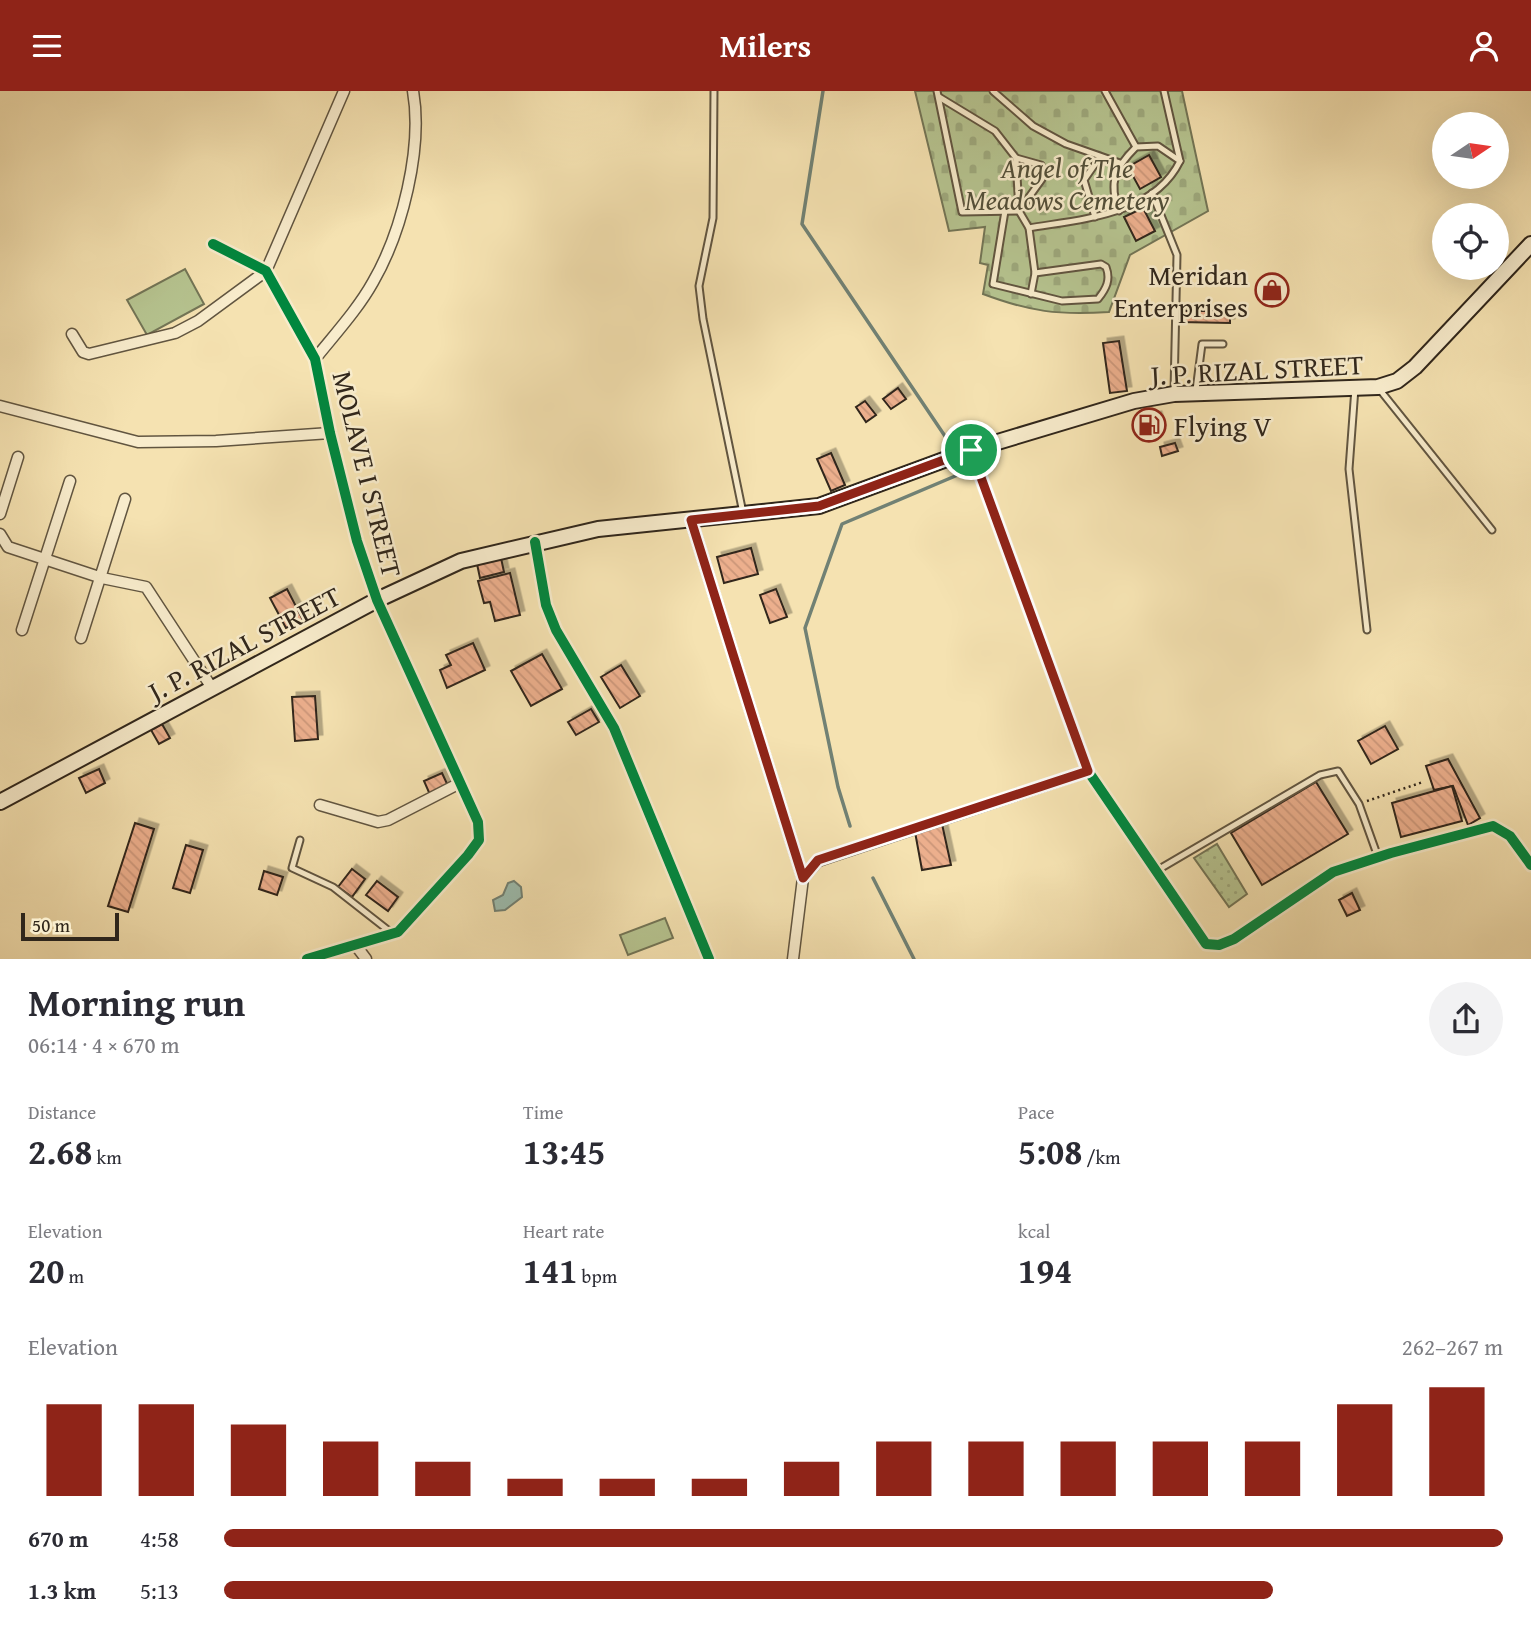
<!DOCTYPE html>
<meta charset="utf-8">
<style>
:root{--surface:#fff;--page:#f2f2f3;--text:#2b2b33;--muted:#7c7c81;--accent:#8f2418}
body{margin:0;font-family:"Gentium Book Plus",serif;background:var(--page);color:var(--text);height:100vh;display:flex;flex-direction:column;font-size:26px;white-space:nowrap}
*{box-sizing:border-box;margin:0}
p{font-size:23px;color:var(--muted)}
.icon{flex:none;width:38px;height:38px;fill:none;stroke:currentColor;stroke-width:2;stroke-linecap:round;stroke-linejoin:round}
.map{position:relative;height:868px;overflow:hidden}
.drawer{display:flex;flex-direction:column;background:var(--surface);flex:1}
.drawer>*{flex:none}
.needle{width:46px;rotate:77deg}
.tools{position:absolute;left:1432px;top:21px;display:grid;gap:14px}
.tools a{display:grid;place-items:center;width:77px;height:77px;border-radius:50%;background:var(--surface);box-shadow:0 7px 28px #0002;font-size:35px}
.scale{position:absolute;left:21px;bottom:18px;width:98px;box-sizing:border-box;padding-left:7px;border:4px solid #30261b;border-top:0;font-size:19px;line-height:24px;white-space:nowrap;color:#30261b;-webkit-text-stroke:5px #f8eccc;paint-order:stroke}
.pin{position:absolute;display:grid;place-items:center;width:60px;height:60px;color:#fff;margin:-30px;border:4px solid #fff;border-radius:50%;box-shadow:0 2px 7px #0007}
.round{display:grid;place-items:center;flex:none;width:74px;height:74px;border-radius:37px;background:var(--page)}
.headline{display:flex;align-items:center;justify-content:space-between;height:119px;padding:0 28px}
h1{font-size:38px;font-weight:800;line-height:52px}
.figures{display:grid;grid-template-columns:repeat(3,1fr);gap:10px;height:119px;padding:7px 28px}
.figures div{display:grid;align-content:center}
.figures b{font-size:35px;font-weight:800}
.figures small{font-size:19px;font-weight:400}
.figures p{font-size:19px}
.chart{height:196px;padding:14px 28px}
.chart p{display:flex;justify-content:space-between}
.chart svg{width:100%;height:126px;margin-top:7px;stroke:var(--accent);stroke-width:6}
ul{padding:0 28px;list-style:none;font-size:23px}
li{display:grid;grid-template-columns:112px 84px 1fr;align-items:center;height:52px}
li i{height:18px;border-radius:9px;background:var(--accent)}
header{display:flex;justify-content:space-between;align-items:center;height:91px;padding:0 28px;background:var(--accent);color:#fff;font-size:32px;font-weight:800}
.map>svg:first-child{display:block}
</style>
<header><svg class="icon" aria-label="menu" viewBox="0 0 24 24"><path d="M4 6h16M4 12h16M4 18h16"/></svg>Milers<svg class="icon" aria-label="person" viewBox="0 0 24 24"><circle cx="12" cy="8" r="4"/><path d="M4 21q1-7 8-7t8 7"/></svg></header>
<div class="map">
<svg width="1531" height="868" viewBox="0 0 1531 868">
<defs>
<pattern id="cemetery-stones" width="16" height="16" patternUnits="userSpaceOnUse" patternTransform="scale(1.75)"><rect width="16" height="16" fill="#b6c490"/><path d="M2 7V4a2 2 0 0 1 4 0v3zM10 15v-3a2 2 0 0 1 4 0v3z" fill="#9da87c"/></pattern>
<pattern id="garden-dots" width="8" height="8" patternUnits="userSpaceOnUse" patternTransform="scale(1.75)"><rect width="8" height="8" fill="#b6c490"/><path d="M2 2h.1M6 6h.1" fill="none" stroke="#9da87c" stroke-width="1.8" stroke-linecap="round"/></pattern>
<pattern id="building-back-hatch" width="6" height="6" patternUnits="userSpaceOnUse" patternTransform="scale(1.75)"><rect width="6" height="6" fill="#ecaf8d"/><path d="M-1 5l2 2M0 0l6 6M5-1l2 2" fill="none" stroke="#cb9679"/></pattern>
<filter id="shadow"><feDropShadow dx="4.5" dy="-4.5" stdDeviation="0" flood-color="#0004"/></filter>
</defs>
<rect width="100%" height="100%" fill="#f5e2b1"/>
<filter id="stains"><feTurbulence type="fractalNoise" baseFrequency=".00286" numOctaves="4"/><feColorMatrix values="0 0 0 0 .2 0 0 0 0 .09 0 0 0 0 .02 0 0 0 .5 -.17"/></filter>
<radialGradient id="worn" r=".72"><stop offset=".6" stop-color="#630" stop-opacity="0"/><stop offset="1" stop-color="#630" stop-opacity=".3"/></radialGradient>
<path fill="url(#cemetery-stones)" stroke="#737556" stroke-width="2" d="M915,0H1182L1208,120L1130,164L1109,221C1057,224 1031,221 983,203L988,174L980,172L985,136L949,140Z"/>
<polygon fill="url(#garden-dots)" stroke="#737556" stroke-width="2" points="1217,753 1247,803 1229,816 1194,767"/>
<g fill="#b6c490" stroke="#737556" stroke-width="2">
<polygon points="185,178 204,213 147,244 127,209"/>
<polygon points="665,827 673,847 628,864 620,844"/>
</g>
<polygon fill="#9cbdaf" stroke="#718174" stroke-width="2" points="514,790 521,796 522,806 505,819 495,820 493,809 503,804 508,792"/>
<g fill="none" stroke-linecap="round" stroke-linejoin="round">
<g stroke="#718174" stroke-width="3.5">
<polyline points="823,0 802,133 953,357"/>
<polyline points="850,735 838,696 805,537 842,433 960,383 957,375"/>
<polyline points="873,787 914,868"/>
</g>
</g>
<g fill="url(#building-back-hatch)" stroke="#30261b" stroke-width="2" filter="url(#shadow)">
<polygon points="1149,64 1161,86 1140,98 1128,76"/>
<polygon points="1143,117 1155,140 1136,150 1124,126"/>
<polygon points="1180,220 1230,220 1230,232 1180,231"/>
<polygon points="1119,250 1127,300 1110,302 1103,252"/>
<polygon points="898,297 906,308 891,318 883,308"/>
<polygon points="865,310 876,324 866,331 856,316"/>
<polygon points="1157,325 1161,339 1140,343 1137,330"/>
<polygon points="1175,352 1178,360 1162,365 1160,356"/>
<polygon points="831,362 845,394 831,400 817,368"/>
<polygon points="751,457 758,483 724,492 717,466"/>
<polygon points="501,467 504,481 480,487 477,473"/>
<polygon points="510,482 520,524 495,530 490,511 484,512 478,490"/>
<polygon points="287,498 303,529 286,537 270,507"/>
<polygon points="776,498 787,526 770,532 760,504"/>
<polygon points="473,552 485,579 447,597 440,579 451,574 446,564"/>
<polygon points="542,563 562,598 531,615 511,580"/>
<polygon points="621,574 640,605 620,617 601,586"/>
<polygon points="315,605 318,648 295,650 292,606"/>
<polygon points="591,618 599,631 576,644 568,631"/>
<polygon points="162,633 170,647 159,653 151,639"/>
<polygon points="1385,635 1398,658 1371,673 1358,650"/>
<polygon points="1448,668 1480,727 1468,734 1453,695 1434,699 1426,675"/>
<polygon points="99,678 105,692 86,702 79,687"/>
<polygon points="442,682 449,697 431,706 424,690"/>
<polygon points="1316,691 1348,743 1262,794 1231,742"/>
<polygon points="1452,695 1462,730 1401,746 1392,712"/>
<polygon points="135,732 154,738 128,821 108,815"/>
<polygon points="942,733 951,774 922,779 915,741"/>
<polygon points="186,754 203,759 190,802 173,797"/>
<polygon points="352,778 365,788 352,806 338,796"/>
<polygon points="264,780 283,786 277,804 259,798"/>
<polygon points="377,790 398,806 388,820 366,804"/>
<polygon points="1352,802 1360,819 1347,825 1339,809"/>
</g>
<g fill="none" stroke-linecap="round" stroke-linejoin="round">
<defs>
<g id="service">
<polyline points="714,0 713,127 699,195 703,228 743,422"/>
<polyline points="937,0 962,121 1019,120 1042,88 1041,74 1016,67"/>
<polyline points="993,0 1033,35 1066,53 1120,72"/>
<polyline points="1105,0 1136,56"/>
<polyline points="939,6 995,40 1016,67 1019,120 1029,137 1035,182 1031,203"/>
<polyline points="1152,102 1177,164 1174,300"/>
<path d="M1005,120L993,193L1062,210L1098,208C1106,198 1111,189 1106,176L1101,173L1035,182"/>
<path d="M1119,120C1108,91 1115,77 1136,56L1158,55L1180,70"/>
<polyline points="1095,126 1084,89 1100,66"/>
<path d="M1029,137C1082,128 1154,124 1180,70L1164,0"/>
<polyline points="1355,297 1349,378 1367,539"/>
<polyline points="1196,299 1202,253 1223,253"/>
<polyline points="1380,299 1492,439"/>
<polyline points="300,749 292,777 333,796 393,843"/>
<polyline points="1156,780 1320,684 1338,680 1359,713 1378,766"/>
</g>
<g id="minor">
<polyline points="213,153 266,180 315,268 330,342 357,450 377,509 478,731 479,749 468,764 398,841 307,868"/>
<polyline points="72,243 83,261 89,263 175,242 198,230 266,180 344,0"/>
<path d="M315,268C335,243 358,218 373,191C402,141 423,57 413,0"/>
<polyline points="0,315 138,351 216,350 330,342"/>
<polyline points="971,359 1088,680 1206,853 1219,854 1234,848 1333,781 1391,762 1493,735 1510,745 1531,774"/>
<polyline points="0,423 18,366"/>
<polyline points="691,429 803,787"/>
<polyline points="0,443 8,456 102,487 146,496 212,597"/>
<polyline points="535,451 546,514 556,539 614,637 709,868"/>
<polyline points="22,539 70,390"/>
<polyline points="81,547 125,408"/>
<polyline points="320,714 378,731 388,729 460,692"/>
<polyline points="357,856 366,868"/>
<polyline points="793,868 803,787 818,770 1088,680"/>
</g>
<polyline id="secondary" points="0,711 377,509 461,470 598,438 819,415 971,359 1134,310 1174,303 1378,296 1397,290 1415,276 1531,153"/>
</defs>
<use href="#service" stroke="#615540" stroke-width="9"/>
<use href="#minor" stroke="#615540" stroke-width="13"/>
<use href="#secondary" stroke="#30261b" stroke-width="18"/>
<polyline stroke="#30261b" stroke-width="2.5" stroke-dasharray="2 3.5" stroke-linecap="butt" points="1367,710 1423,691"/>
<use href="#service" stroke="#f8eccc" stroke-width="5"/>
<use href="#minor" stroke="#f8eccc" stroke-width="10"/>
<use href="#secondary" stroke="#f8eccc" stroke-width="14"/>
<defs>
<g id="cycleway">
<polyline points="213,153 266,180 315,268 330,342 357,450 377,509 478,731 479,749 468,764 398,841 307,868"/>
<polyline points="971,359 1088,680 1206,853 1219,854 1234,848 1333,781 1391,762 1493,735 1510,745 1531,774"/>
<polyline points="535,451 546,514 556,539 614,637 709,868"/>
</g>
</defs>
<use href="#cycleway" stroke="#f8eccc" stroke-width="15"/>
<use href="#cycleway" stroke="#00873e" stroke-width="10"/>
</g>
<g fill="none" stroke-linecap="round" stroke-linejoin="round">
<defs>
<polygon id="route" points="971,359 1088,680 818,769 803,787 691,429 819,415"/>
</defs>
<use href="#route" stroke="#fff" stroke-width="14"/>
<use href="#route" stroke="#8f2418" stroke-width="9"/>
</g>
<defs>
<symbol id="shop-ring" viewBox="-11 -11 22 22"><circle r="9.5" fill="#f8eccc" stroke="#8f2418" stroke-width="1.5"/><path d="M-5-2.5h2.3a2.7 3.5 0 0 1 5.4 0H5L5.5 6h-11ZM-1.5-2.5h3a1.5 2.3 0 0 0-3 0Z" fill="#8f2418"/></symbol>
<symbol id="fuel-ring" viewBox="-11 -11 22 22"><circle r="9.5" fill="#f8eccc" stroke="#8f2418" stroke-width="1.5"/><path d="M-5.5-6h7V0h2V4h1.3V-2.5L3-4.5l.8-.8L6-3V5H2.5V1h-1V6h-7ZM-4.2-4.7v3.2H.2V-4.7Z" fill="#8f2418"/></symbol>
</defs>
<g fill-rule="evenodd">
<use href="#shop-ring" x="1253" y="180" width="38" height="38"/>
<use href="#fuel-ring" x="1130" y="315" width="38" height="38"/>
</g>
<g text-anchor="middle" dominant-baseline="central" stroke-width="5" stroke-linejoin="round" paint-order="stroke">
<g font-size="28" font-style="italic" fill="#524e38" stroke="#f8eccc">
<text x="1067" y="76">Angel of The<tspan x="1067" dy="32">Meadows Cemetery</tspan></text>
</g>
<g font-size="28" fill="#30261b" stroke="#f8eccc" text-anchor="end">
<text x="1248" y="183">Meridan<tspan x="1248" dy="32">Enterprises</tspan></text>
<text x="1174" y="334" text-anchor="start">Flying V</text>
</g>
<g font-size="28" fill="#30261b" stroke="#f8eccc">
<text transform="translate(1257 278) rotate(-3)">J. P. RIZAL STREET</text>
<text transform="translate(368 383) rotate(76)">MOLAVE I STREET</text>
<text transform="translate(244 552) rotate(-28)">J. P. RIZAL STREET</text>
</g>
</g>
<rect width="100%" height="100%" filter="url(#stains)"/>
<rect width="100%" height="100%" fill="url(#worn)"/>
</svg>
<div class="tools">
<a><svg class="needle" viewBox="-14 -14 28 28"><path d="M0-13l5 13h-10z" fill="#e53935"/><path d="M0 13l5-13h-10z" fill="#7c7c81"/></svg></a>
<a><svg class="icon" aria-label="locate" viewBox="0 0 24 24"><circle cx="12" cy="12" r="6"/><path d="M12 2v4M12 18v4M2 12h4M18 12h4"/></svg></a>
</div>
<div class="scale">50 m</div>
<div class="pin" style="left:971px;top:359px;background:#1e9e55"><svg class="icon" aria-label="arrive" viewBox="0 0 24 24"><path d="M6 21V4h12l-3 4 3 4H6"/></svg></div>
</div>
<section class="drawer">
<div class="headline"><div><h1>Morning run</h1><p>06:14 · 4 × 670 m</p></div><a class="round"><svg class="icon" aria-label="share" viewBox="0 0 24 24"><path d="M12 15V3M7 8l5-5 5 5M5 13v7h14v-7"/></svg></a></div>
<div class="figures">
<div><p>Distance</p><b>2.68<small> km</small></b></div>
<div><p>Time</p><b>13:45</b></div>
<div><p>Pace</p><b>5:08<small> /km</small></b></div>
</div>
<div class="figures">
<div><p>Elevation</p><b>20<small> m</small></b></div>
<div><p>Heart rate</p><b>141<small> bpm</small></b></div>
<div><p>kcal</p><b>194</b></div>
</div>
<div class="chart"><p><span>Elevation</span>262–267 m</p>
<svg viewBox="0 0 160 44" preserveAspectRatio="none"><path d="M5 44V12M15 44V12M25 44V19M35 44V25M45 44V32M55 44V38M65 44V38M75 44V38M85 44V32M95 44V25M105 44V25M115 44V25M125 44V25M135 44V25M145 44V12M155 44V6"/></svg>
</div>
<ul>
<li><b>670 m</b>4:58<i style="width:100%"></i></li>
<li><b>1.3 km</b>5:13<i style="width:82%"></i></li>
</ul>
</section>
